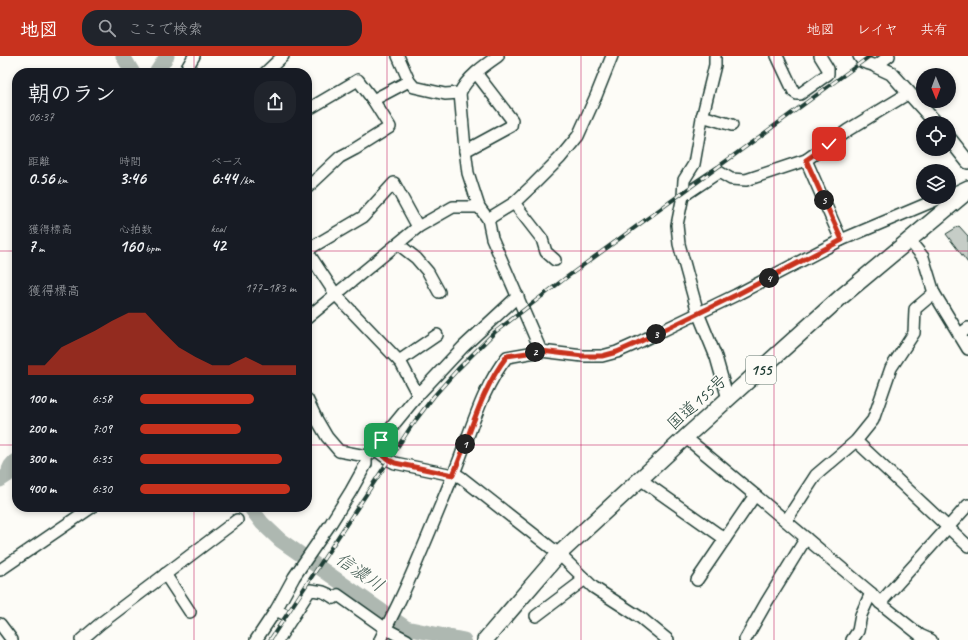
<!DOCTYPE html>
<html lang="ja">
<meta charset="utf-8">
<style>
:root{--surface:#171b24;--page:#20242c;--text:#f1f3f6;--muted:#9ea1a6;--accent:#c8321e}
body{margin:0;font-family:Caveat,"Klee One",sans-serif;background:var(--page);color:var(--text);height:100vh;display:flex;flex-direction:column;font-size:15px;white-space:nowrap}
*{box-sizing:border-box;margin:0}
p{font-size:13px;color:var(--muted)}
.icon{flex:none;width:22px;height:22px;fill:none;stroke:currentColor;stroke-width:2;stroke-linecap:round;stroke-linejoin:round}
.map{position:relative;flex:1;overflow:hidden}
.side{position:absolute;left:12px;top:12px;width:300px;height:444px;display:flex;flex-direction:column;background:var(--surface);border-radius:16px;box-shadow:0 2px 6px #0003}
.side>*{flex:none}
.needle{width:26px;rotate:179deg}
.tools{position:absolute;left:916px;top:12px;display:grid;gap:8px}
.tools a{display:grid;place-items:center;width:40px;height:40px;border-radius:50%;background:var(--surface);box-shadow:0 2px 6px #0003;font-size:20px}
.pin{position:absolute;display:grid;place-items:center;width:34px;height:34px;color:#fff;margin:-17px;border-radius:8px;box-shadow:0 2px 6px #0006}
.km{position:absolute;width:20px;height:20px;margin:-10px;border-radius:50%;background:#222;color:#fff;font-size:11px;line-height:20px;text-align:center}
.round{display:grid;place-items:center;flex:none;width:42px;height:42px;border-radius:16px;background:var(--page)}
.headline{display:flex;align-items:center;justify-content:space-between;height:68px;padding:0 16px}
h1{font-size:22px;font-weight:700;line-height:30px}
.stats{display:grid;grid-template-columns:repeat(3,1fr);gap:6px;height:68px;padding:4px 16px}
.stats div{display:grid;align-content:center}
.stats b{font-size:17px;font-weight:700}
.stats small{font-size:11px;font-weight:400}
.stats p{font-size:11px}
.chart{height:112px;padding:8px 16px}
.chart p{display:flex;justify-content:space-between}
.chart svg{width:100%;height:72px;margin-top:4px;fill:var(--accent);opacity:.7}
ul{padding:0 16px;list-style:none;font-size:13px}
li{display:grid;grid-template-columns:64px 48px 1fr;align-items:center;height:30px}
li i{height:10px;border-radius:5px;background:var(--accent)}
header{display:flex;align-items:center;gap:24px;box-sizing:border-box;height:56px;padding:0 20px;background:var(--accent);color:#fff}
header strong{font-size:19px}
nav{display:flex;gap:22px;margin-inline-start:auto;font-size:14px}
.search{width:280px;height:36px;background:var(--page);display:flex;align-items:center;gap:10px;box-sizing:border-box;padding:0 14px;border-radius:16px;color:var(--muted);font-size:15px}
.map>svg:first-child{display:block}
</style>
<header>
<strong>地図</strong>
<div class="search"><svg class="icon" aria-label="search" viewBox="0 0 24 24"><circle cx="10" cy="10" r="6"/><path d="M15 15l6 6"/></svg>ここで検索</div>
<nav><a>地図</a><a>レイヤ</a><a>共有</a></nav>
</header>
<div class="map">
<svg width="968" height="584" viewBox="0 0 968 584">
<rect width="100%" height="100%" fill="#fdfcf7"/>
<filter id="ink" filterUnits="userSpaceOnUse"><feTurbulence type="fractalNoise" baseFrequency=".025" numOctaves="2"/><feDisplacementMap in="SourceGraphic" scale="8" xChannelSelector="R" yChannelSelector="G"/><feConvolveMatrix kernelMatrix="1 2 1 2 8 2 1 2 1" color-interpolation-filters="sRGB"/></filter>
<g filter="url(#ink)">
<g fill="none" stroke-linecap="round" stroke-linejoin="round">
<g stroke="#aeb8b1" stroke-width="15">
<polyline points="123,0 133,17"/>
<polyline points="156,17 167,0"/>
<path d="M0,424L9,418C8,412 12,407 17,404"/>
<polyline points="250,451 262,467 280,484 406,572 464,584"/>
</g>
</g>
<polygon fill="#c6cdc7" stroke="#1f3d34" points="959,170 968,180 968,207 946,178"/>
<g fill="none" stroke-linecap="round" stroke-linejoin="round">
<defs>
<g id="minor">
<polyline points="398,0 409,25"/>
<path d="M498,0C485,9 466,22 460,37L465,93L468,117L479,151L488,163L492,182L541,295"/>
<polyline points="715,0 715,9 702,62 694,108 684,124 683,140 677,169 679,188 698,257 716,301 728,343"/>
<polyline points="777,0 794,36 797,38 800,38 828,18 828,13 820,0"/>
<polyline points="859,0 863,6 876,10 889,0"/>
<polyline points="184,17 194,0"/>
<polyline points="265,17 283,0"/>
<polyline points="373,44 409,25 414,31 445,38 460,37"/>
<polyline points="307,54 358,24 373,44 390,71 355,93 340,101 307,132"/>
<polyline points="702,60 732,69"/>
<polyline points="465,95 511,70 512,64 476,17"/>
<polyline points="806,104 841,184"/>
<polyline points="949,139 968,130"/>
<polyline points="683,140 719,116 731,123 746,124 806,104 848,74 909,37"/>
<polyline points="514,147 542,183 546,196 555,204"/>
<polyline points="488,163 514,147 534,128 560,102 578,80 596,40 612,0"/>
<polyline points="909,184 923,201 934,237 968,293"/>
<polyline points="398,188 416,202 428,216 439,236"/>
<polyline points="307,194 363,161 394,127 418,171"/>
<polyline points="307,195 336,239 401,307 418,339"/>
<polyline points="307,262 418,171 453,151 479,151"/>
<polyline points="959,279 968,272"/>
<polyline points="399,305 437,279"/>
<polyline points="307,343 317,364 327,381 339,395 366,400 376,394 381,384 418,339 463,291 518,240"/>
<polyline points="685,381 755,439"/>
<polyline points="856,385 968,490"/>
<polyline points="376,394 389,404 395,407 453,419"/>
<polyline points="454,417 462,422 559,498 593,531 641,562 668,584"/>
<polyline points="640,423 725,483"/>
<polyline points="786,465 816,419 856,385 873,364 891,312 914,277 915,253 934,237"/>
<polyline points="0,514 92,451"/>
<polyline points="165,518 190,556"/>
<polyline points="697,524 755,439 871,537 880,547 920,579 931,584"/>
<polyline points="880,547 968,449"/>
<path d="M276,554L292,562L310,534C320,535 325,535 334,542L338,539L386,573L407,584"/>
<polyline points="536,560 585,523"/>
<polyline points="0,568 12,584"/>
<polyline points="81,584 101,567 237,464"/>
<polyline points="256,584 276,554 294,521 331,467 351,435 366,408 366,400"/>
<polyline points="278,584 292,562"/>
<path d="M380,584C386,571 393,559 399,546C419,504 436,460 454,417C470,379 481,333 507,301L541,295L583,300H602L617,296L635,288L736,239L841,184L943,141"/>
<polyline points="745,584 766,547 806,482"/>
<polyline points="852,584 858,575 861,559 871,537"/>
</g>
<g id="major">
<polyline points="876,10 891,17 936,67"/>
<polyline points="949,82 968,106"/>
</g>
<polyline id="highway" points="485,584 559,498 689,378 841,241 968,135"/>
</defs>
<use href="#minor" stroke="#1f3d34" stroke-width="14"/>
<use href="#major" stroke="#1f3d34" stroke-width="16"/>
<use href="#highway" stroke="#1f3d34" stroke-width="18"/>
<use href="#minor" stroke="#fdfcf7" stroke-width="11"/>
<use href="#major" stroke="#fdfcf7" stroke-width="13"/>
<use href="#highway" stroke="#fdfcf7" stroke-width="15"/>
<defs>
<polyline id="rail" points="270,584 412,369 434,340 458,313 495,276 567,221 870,0"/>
</defs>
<use href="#rail" stroke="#1f3d34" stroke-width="4"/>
<use href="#rail" stroke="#fdfcf7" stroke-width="2.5" stroke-dasharray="8" stroke-linecap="butt"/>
</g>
</g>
<g fill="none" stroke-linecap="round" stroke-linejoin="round" filter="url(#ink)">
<defs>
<path id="route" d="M381,384L376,394L389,404L395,407L453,419C470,380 480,335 507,300L541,295L583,300H602L617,296L635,288L736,239L842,184L806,104L829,88"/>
</defs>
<use href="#route" stroke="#fff" stroke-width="8"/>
<use href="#route" stroke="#c8321e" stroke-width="5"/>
</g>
<path fill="none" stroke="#c2185b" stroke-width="1" stroke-opacity="0.55" d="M194,0V17M387,0V584M581,0V584M774,0V584M0,195H17M307,195H968M0,389H17M307,389H968M194,451V584"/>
<g text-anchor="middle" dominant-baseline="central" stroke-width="3" stroke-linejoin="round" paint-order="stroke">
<rect fill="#fdfcf7" stroke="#62766e" stroke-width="1" x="746" y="300" width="30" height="28" rx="3"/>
<g font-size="16" font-weight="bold" fill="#1f3d34">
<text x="761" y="314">155</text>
</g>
<g font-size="17" fill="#1f3d34" stroke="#fdfcf7">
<text transform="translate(697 346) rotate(-42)">国道155号</text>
</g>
<g font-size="18" font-style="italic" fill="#435c53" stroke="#fdfcf7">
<text transform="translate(360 516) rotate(35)">信濃川</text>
</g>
</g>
</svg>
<div class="tools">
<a><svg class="needle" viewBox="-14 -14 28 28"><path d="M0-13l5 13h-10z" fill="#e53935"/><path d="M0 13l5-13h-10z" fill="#9ea1a6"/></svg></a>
<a><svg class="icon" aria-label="locate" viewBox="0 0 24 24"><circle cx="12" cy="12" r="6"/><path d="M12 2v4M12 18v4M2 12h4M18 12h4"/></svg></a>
<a><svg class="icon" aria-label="layers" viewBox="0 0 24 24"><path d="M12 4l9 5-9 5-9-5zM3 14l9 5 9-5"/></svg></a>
</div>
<div class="pin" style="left:381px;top:384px;background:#1e9e55"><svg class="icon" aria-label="arrive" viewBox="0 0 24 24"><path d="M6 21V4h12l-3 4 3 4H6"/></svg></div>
<div class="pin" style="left:829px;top:88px;background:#d93025"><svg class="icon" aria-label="check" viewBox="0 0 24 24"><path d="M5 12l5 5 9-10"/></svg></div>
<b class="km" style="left:465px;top:388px">1</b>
<b class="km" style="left:535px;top:296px">2</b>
<b class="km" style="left:656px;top:278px">3</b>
<b class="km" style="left:769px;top:222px">4</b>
<b class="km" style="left:824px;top:144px">5</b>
<section class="side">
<div class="headline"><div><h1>朝のラン</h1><p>06:37</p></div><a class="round"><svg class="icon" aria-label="share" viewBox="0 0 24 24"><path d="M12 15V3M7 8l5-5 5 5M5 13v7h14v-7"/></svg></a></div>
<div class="stats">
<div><p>距離</p><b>0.56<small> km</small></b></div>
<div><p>時間</p><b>3:46</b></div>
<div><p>ペース</p><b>6:44<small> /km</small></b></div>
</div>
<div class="stats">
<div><p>獲得標高</p><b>7<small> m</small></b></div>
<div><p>心拍数</p><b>160<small> bpm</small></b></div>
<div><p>kcal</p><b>42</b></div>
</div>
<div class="chart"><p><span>獲得標高</span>177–183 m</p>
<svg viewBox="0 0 160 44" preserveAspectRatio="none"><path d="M0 44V38L10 38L20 27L30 22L40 17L50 11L60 6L70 6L80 17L90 27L100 33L110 38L120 38L130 33L140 38L150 38L160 38V44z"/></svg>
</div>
<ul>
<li><b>100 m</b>6:58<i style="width:73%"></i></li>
<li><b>200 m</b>7:09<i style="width:65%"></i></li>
<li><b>300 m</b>6:35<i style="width:91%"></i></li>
<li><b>400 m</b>6:30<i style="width:96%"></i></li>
</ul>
</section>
</div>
